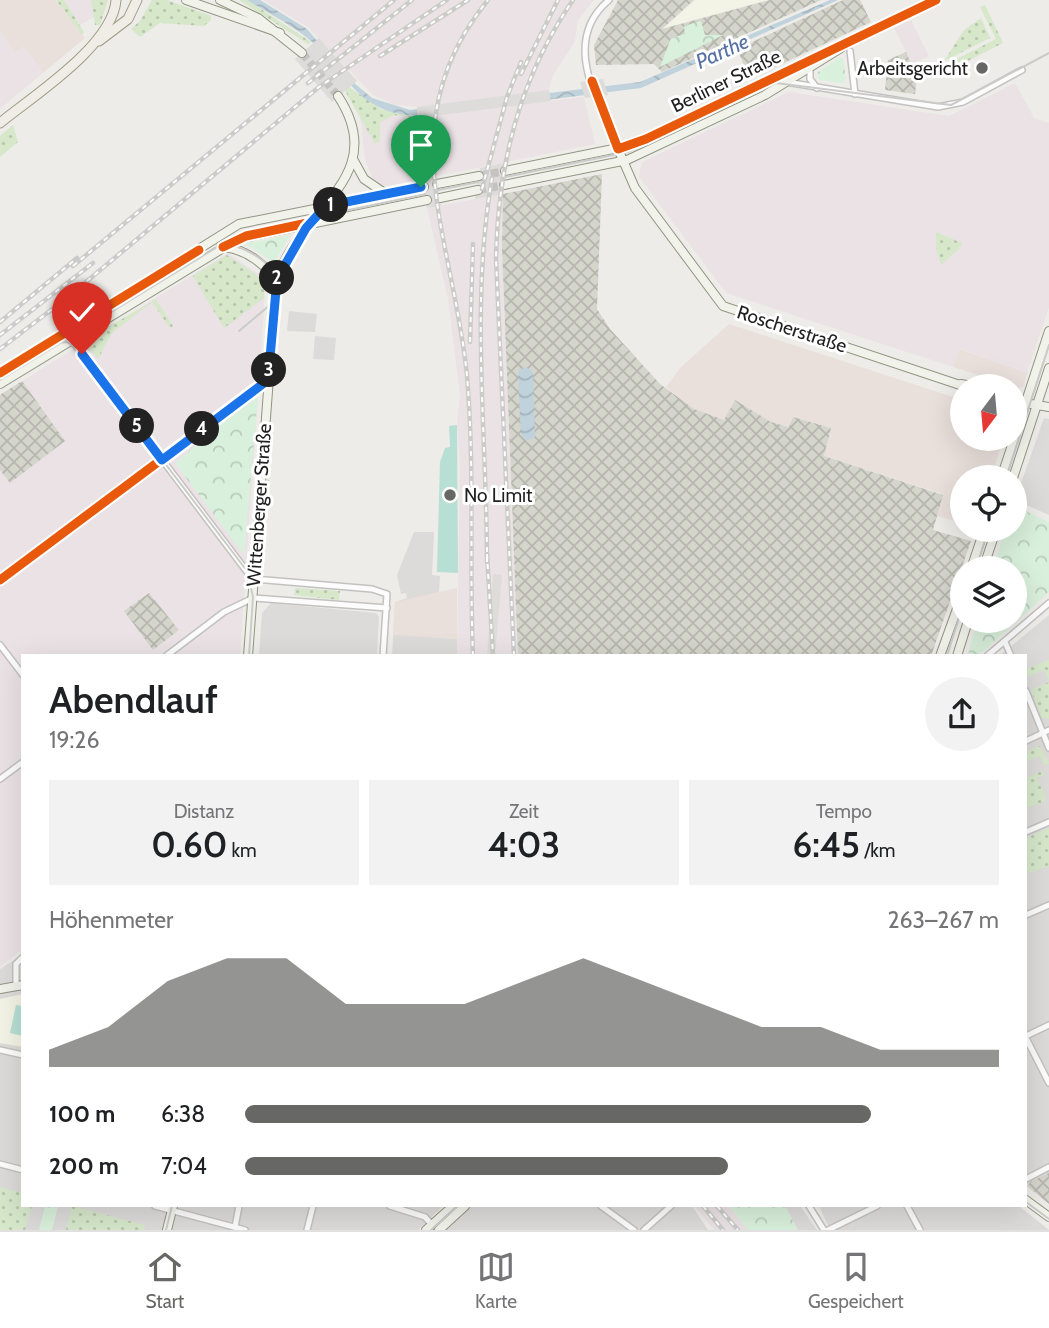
<!DOCTYPE html>
<html lang="de">
<meta charset="utf-8">
<style>
:root{--surface:#fff;--page:#f2f2f2;--text:#202124;--muted:#757577;--line:#e0e0e0;--accent:#676765}
body{margin:0;font-family:Cabin,sans-serif;background:var(--page);color:var(--text);height:100vh;display:flex;flex-direction:column;font-size:26px;white-space:nowrap}
*{box-sizing:border-box;margin:0}
p{font-size:23px;color:var(--muted)}
.icon{flex:none;width:38px;height:38px;fill:none;stroke:currentColor;stroke-width:2;stroke-linecap:round;stroke-linejoin:round}
.map{position:relative;flex:1;overflow:hidden}
.details{position:absolute;left:21px;top:654px;width:1006px;height:553px;display:flex;flex-direction:column;background:var(--surface);border-radius:0px;box-shadow:0 7px 28px #0002}
.details>*{flex:none}
.needle{width:46px;rotate:196deg}
.fabs{position:absolute;left:950px;top:374px;display:grid;gap:14px}
.fabs a{display:grid;place-items:center;width:77px;height:77px;border-radius:50%;background:var(--surface);box-shadow:0 7px 28px #0002;font-size:35px}
.pin{position:absolute;display:grid;place-items:center;width:60px;height:60px;color:#fff;margin:-72px -30px;border-radius:50% 50% 50% 0;rotate:-45deg;box-shadow:0 0 7px #0007}
.pin .icon{rotate:45deg}
.km{position:absolute;width:35px;height:35px;margin:-18px;border-radius:50%;background:#222;color:#fff;font-size:19px;line-height:35px;text-align:center}
.round{display:grid;place-items:center;flex:none;width:74px;height:74px;border-radius:37px;background:var(--page)}
.summary{display:flex;align-items:center;justify-content:space-between;height:119px;padding:0 28px}
h1{font-size:38px;font-weight:600;line-height:52px}
.stats{display:grid;grid-template-columns:repeat(3,1fr);gap:10px;height:119px;padding:7px 28px}
.stats div{display:grid;align-content:center;border-radius:0px;background:var(--page);text-align:center}
.stats b{font-size:35px;font-weight:600}
.stats small{font-size:19px;font-weight:400}
.stats p{font-size:19px}
.chart{height:196px;padding:14px 28px}
.chart p{display:flex;justify-content:space-between}
.chart svg{width:100%;height:126px;margin-top:7px;fill:var(--accent);opacity:.7}
ul{padding:0 28px;list-style:none;font-size:23px}
li{display:grid;grid-template-columns:112px 84px 1fr;align-items:center;height:52px}
li i{height:18px;border-radius:9px;background:var(--accent)}
.menu{display:flex;justify-content:space-around;align-items:center;height:98px;border-top:2px solid var(--line);background:var(--surface);font-size:19px;color:var(--muted)}
.menu a{display:grid;justify-items:center;gap:4px}
.menu .active{color:var(--accent)}
.map>svg:first-child{display:block}
</style>
<div class="map">
<svg width="1049" height="1230" viewBox="0 0 1049 1230">
<defs>
<pattern id="construction-cross-hatch" width="8" height="8" patternUnits="userSpaceOnUse" patternTransform="scale(1.75)"><rect width="8" height="8" fill="#d4d5cb"/><path d="M0 0l8 8M0 8l8-8" fill="none" stroke="#b6b6ae"/></pattern>
<pattern id="grass-dots" width="8" height="8" patternUnits="userSpaceOnUse" patternTransform="scale(1.75)"><rect width="8" height="8" fill="#d6e7ca"/><path d="M2 2h.1M6 6h.1" fill="none" stroke="#b7c6ad" stroke-width="1.8" stroke-linecap="round"/></pattern>
<pattern id="park-crowns" width="20" height="18" patternUnits="userSpaceOnUse" patternTransform="scale(1.75)"><rect width="20" height="18" fill="#d9f0dc"/><path d="M2 6a3 3 0 1 1 6 0M12 15a3 3 0 1 1 6 0" fill="none" stroke="#bacdbc"/></pattern>
<pattern id="water-waves" width="16" height="10" patternUnits="userSpaceOnUse" patternTransform="scale(1.75)"><rect width="16" height="10" fill="#c0d2dc"/><path d="M0 5q4-4 8 0t8 0" fill="none" stroke="#a5b4bc"/></pattern>
</defs>
<rect width="100%" height="100%" fill="#edece8"/>
<g fill="#dcdbd9">
<polygon points="289,311 317,314 315,332 287,331"/>
<polygon points="315,336 336,338 334,360 313,359"/>
<polygon points="1044,418 1049,419 1049,515 1015,500"/>
<polygon points="414,532 434,532 432,575 440,576 439,592 427,595 431,637 457,639 457,656 392,656 395,602 407,598 406,593 401,594 397,575"/>
<polygon points="271,603 376,613 379,617 377,656 259,656 262,613"/>
<polygon points="1049,615 1049,1204 1026,1186 1026,656 999,656"/>
<polygon points="23,954 23,1206 443,1206 418,1230 0,1230 0,969"/>
<polygon points="470,1206 692,1206 708,1230 444,1230"/>
<polygon points="785,1206 800,1206 817,1230 798,1230"/>
<polygon points="819,1206 1019,1206 1049,1230 830,1230"/>
</g>
<g fill="#e9dfdb">
<polygon points="0,0 55,0 85,38 44,72 23,47 15,52 0,32"/>
<polygon points="729,324 962,400 962,439 1003,439 991,478 962,478 962,523 937,516 943,494 824,456 831,428 793,417 790,427 771,422 735,401 724,420 694,410 666,387 681,367"/>
<polygon points="959,349 1027,373 1024,386 1019,388 953,367"/>
<polygon points="457,588 457,639 393,635 395,602"/>
</g>
<g fill="#eae2e5">
<polygon points="64,0 91,0 94,17 80,25"/>
<polygon points="263,0 594,0 578,20 575,41 552,77 549,90 551,101 584,97 595,144 382,187 372,177 365,160 360,115 345,91 379,111 417,118 417,107 396,105 373,95 308,27"/>
<polygon points="911,20 929,56 912,64 894,28"/>
<polygon points="0,32 15,52 23,46 44,72 0,109"/>
<polygon points="1015,83 1034,118 1049,123 1049,307 1027,373 960,349 953,367 726,293 639,177 642,162 789,92 949,116"/>
<polygon points="503,194 502,248 518,656 457,656 460,463 457,425 460,395 448,299 427,208"/>
<polygon points="228,253 266,279 240,656 23,656 23,949 0,967 0,395"/>
<polygon points="694,1206 729,1206 748,1230 715,1230"/>
</g>
<g fill="#f3f4e5">
<polygon points="696,0 766,0 664,28"/>
<polygon points="23,994 23,1047 0,1043 0,999"/>
</g>
<g fill="url(#construction-cross-hatch)">
<polygon points="618,0 694,0 662,29 770,0 821,0 662,72 654,64 596,65 594,45"/>
<polygon points="843,0 860,0 871,22 750,79 737,49"/>
<polygon points="906,52 917,77 915,94 885,90 888,60"/>
<polygon points="602,174 597,309 610,329 660,384 694,409 724,420 735,400 771,422 789,427 793,417 831,428 824,456 943,495 933,530 971,541 931,656 518,656 502,248 503,194"/>
<polygon points="22,381 65,441 10,483 0,470 0,395"/>
<polygon points="149,593 179,630 153,650 124,611"/>
<polygon points="1049,1173 1049,1204 1028,1186 1030,1182"/>
</g>
<g fill="url(#grass-dots)">
<polygon points="56,0 64,0 84,32 82,35"/>
<polygon points="91,0 108,0 100,25 95,25"/>
<polygon points="152,0 167,0 211,16 211,20 204,26 160,23 140,37 131,29 140,21"/>
<polygon points="239,0 247,0 311,42 308,44"/>
<polygon points="985,5 1003,43 950,70 947,64 996,39 980,7"/>
<polygon points="981,18 990,38 944,61 964,30"/>
<polygon points="349,87 381,109 417,118 394,115 380,122 380,141 375,144 345,91"/>
<polygon points="13,125 18,142 0,157 0,136"/>
<polygon points="936,232 962,243 960,248 941,265 936,249"/>
<polygon points="227,255 264,280 264,298 224,328 193,276"/>
<polygon points="156,299 173,326 170,328 152,302 112,333 98,359 85,343 86,340"/>
<polygon points="267,479 269,480 264,555 261,555"/>
<polygon points="295,588 340,591 339,600 294,595"/>
<polygon points="1049,660 1049,681 1044,670 1026,677 1026,669"/>
<polygon points="1049,682 1049,719 1042,718 1031,690"/>
<polygon points="1040,746 1049,763 1044,765 1040,756 1026,762 1026,752"/>
<polygon points="1042,771 1044,775 1037,778 1046,798 1044,802 1026,808 1026,778"/>
<polygon points="1049,828 1049,866 1026,874 1026,838"/>
<polygon points="0,1187 23,1193 23,1206 32,1206 25,1230 0,1230"/>
<polygon points="72,1206 145,1225 144,1230 66,1230"/>
</g>
<g fill="url(#park-crowns)">
<polygon points="701,21 705,35 723,35 660,67 671,38 685,34 684,26"/>
<polygon points="840,57 843,59 846,80 842,83 819,80 817,73"/>
<polygon points="290,235 274,262 245,244"/>
<polygon points="255,396 258,396 244,555 175,463"/>
<polygon points="1015,506 1049,522 1049,592 984,651 975,656 968,655 977,621 1015,621 1015,569 993,569 1005,530 1015,530"/>
<polygon points="45,1206 58,1206 52,1230 39,1230"/>
<polygon points="729,1206 785,1206 798,1230 748,1230"/>
</g>
<g fill="#b8dfd4">
<polygon points="457,425 458,573 437,572 440,462 445,448 450,447 449,426"/>
<polygon points="16,1005 23,1006 23,1036 10,1033"/>
</g>
<g fill="url(#water-waves)">
<path d="M247,0H260L307,29L354,83L372,98L410,110L640,82L830,0H838L641,88L417,116C357,113 349,75 311,41C292,25 268,13 247,0Z"/>
<polygon points="526,367 533,372 535,437 526,441 521,435 518,376 519,370"/>
</g>
<g fill="#dddcdb">
<polygon points="319,38 357,81 332,102 295,59"/>
<polygon points="603,79 608,95 585,98 580,82"/>
<polygon points="549,90 551,101 417,118 417,107"/>
<polygon points="508,162 503,194 475,199 480,168"/>
<polygon points="436,176 441,206 427,208 422,179"/>
<polygon points="493,574 502,575 495,656 487,656"/>
</g>
<g fill="none" stroke-linecap="round" stroke-linejoin="round">
<g stroke="#c4c3c0" stroke-width="8" stroke-dasharray="8 4" stroke-linecap="butt">
<polyline points="302,53 338,96"/>
<polyline points="479,176 505,171"/>
<polyline points="478,190 504,185"/>
</g>
<defs>
<g id="street">
<path d="M609,0C560,41 598,101 618,149"/>
<polyline points="850,51 855,94"/>
<polyline points="810,68 810,79 817,88"/>
<polyline points="774,80 938,107 963,102 1022,70"/>
<polyline points="70,338 254,581"/>
<polyline points="254,579 372,589 387,594 383,656"/>
<polyline points="0,580 268,380"/>
<polyline points="1005,642 1011,656"/>
<polyline points="0,645 23,675"/>
<polyline points="166,656 224,612 253,598 387,608"/>
<polyline points="987,656 1049,603"/>
<polyline points="1026,691 1049,748"/>
<polyline points="1026,741 1049,730"/>
<polyline points="0,779 23,762"/>
<polyline points="1026,832 1049,822"/>
<polyline points="1026,915 1049,905"/>
<polyline points="16,986 16,964 23,957"/>
<polyline points="1026,1036 1049,1025"/>
<polyline points="1026,1038 1049,1083"/>
<polyline points="0,1050 23,1055"/>
<polyline points="0,1164 23,1170"/>
<polyline points="1026,1179 1049,1167"/>
<polyline points="155,1206 245,1230"/>
<polyline points="390,1206 425,1217 432,1225"/>
<polyline points="601,1206 634,1230"/>
<polyline points="809,1206 824,1230"/>
<polyline points="907,1206 920,1230"/>
<polyline points="235,1227 239,1206"/>
<polyline points="307,1230 313,1206"/>
<polyline points="644,1230 671,1206"/>
<polyline points="828,1230 877,1206"/>
</g>
<g id="secondary">
<polyline points="186,0 280,33"/>
<polyline points="220,0 258,18 302,53"/>
<polyline points="618,149 635,188 723,306 966,387"/>
<polyline points="353,159 364,179 386,194"/>
<polyline points="505,171 633,145 936,0"/>
<polyline points="437,184 479,176"/>
<polyline points="504,185 627,160 765,95 841,48"/>
<polyline points="440,198 478,190"/>
<path d="M224,247C244,249 270,265 275,285"/>
<polyline points="0,373 239,224 424,187"/>
<polyline points="0,384 238,239 427,200"/>
<polyline points="961,384 977,387"/>
<polyline points="1015,396 1025,403 1049,407"/>
<polyline points="1015,406 1025,403"/>
<polyline points="1015,435 1049,331"/>
<polyline points="1001,478 1014,439"/>
<polyline points="1013,478 1049,368"/>
<polyline points="971,569 984,530"/>
<polyline points="983,569 996,530"/>
<path d="M248,656L276,285C291,212 394,181 338,96"/>
<polyline points="940,656 962,595"/>
<polyline points="957,656 968,621"/>
<polyline points="0,989 23,985"/>
<polyline points="1026,1200 1049,1217"/>
<polyline points="167,1230 173,1206"/>
<polyline points="426,1230 453,1206"/>
<polyline points="439,1230 465,1206"/>
</g>
<g id="primary">
<polyline points="99,41 128,19 137,0"/>
<path d="M0,123C33,96 113,45 116,0"/>
</g>
</defs>
<use href="#street" stroke="#c3c2c0" stroke-width="8"/>
<use href="#secondary" stroke="#919582" stroke-width="10"/>
<use href="#primary" stroke="#a19c87" stroke-width="11"/>
<use href="#street" stroke="#fcfcfc" stroke-width="5"/>
<use href="#secondary" stroke="#f1f3eb" stroke-width="8"/>
<use href="#primary" stroke="#f0ede6" stroke-width="9"/>
<g stroke="#cbcbca" stroke-width="2">
<polyline points="505,177 628,152 776,83 951,105 1049,53"/>
<polyline points="438,190 478,182"/>
<path d="M217,245C237,241 274,261 277,283"/>
<polyline points="275,278 303,228 314,217"/>
<polyline points="239,331 270,305 276,295"/>
<polyline points="57,343 67,342 78,349 247,571 253,597 249,656"/>
<polyline points="0,380 240,233 425,194"/>
<polyline points="151,449 162,454 175,451 266,382 270,370 280,272"/>
<polyline points="1006,478 1049,345"/>
<polyline points="976,569 988,530"/>
<polyline points="947,656 962,608"/>
<polyline points="1026,1202 1049,1219"/>
<polyline points="166,1230 172,1206"/>
<polyline points="431,1230 457,1206"/>
</g>
<defs>
<g id="rail">
<polyline points="380,56 468,0"/>
<polyline points="521,74 558,0"/>
<polyline points="308,83 412,0"/>
<polyline points="482,189 507,97 521,62"/>
<polyline points="73,266 394,0"/>
<polyline points="0,322 77,258"/>
<polyline points="0,335 93,263"/>
<polyline points="470,342 473,244"/>
<polyline points="0,349 68,297 319,87 447,0"/>
<polyline points="487,554 493,656"/>
<path d="M487,562C487,435 470,304 492,178"/>
<path d="M473,656C469,563 475,469 467,376C454,239 387,123 488,0"/>
<path d="M514,656L496,259C498,164 519,79 573,0"/>
<polyline points="703,1206 723,1230"/>
<polyline points="717,1206 738,1230"/>
</g>
</defs>
<use href="#rail" stroke="#cbcbca" stroke-width="4.5"/>
<use href="#rail" stroke="#fff" stroke-width="2" stroke-dasharray="5" stroke-linecap="butt"/>
<defs>
<g id="cycleway">
<polyline points="592,81 618,149 646,139 936,0"/>
<polyline points="223,247 246,236 312,222"/>
<polyline points="0,373 199,250"/>
<polyline points="0,580 268,380"/>
</g>
</defs>
<use href="#cycleway" stroke="#fff" stroke-width="13"/>
<use href="#cycleway" stroke="#e8590c" stroke-width="9"/>
</g>
<g fill="none" stroke-linecap="round" stroke-linejoin="round">
<defs>
<polyline id="route" points="82,354 162,460 268,380 277,279 306,228 326,206 421,187"/>
</defs>
<use href="#route" stroke="#fff" stroke-width="14"/>
<use href="#route" stroke="#1a73e8" stroke-width="9"/>
</g>
<g fill="#676765" stroke="#fff" stroke-width="2.5">
<circle cx="982" cy="68" r="7"/>
<circle cx="450" cy="495" r="7"/>
</g>
<g text-anchor="middle" dominant-baseline="central" stroke-width="6" stroke-linejoin="round" paint-order="stroke">
<g font-size="19" fill="#1f1f1f" stroke="#fff" text-anchor="end">
<text x="968" y="68">Arbeitsgericht</text>
<text x="464" y="495" text-anchor="start">No Limit</text>
</g>
<g font-size="19" fill="#1f1f1f" stroke="#fff">
<text transform="translate(726 81) rotate(-26)">Berliner Straße</text>
<text transform="translate(792 329) rotate(18)">Roscherstraße</text>
<text transform="translate(259 505) rotate(-86)">Wittenberger Straße</text>
</g>
<g font-size="21" font-style="italic" fill="#5671a4" stroke="#fff">
<text transform="translate(722 51) rotate(-24)">Parthe</text>
</g>
</g>
</svg>
<div class="fabs">
<a><svg class="needle" viewBox="-14 -14 28 28"><path d="M0-13l5 13h-10z" fill="#e53935"/><path d="M0 13l5-13h-10z" fill="#757577"/></svg></a>
<a><svg class="icon" aria-label="locate" viewBox="0 0 24 24"><circle cx="12" cy="12" r="6"/><path d="M12 2v4M12 18v4M2 12h4M18 12h4"/></svg></a>
<a><svg class="icon" aria-label="layers" viewBox="0 0 24 24"><path d="M12 4l9 5-9 5-9-5zM3 14l9 5 9-5"/></svg></a>
</div>
<div class="pin" style="left:421px;top:187px;background:#1e9e55"><svg class="icon" aria-label="arrive" viewBox="0 0 24 24"><path d="M6 21V4h12l-3 4 3 4H6"/></svg></div>
<div class="pin" style="left:82px;top:354px;background:#d93025"><svg class="icon" aria-label="check" viewBox="0 0 24 24"><path d="M5 12l5 5 9-10"/></svg></div>
<b class="km" style="left:331px;top:205px">1</b>
<b class="km" style="left:277px;top:278px">2</b>
<b class="km" style="left:269px;top:370px">3</b>
<b class="km" style="left:202px;top:429px">4</b>
<b class="km" style="left:137px;top:426px">5</b>
<section class="details">
<div class="summary"><div><h1>Abendlauf</h1><p>19:26</p></div><a class="round"><svg class="icon" aria-label="share" viewBox="0 0 24 24"><path d="M12 15V3M7 8l5-5 5 5M5 13v7h14v-7"/></svg></a></div>
<div class="stats">
<div><p>Distanz</p><b>0.60<small> km</small></b></div>
<div><p>Zeit</p><b>4:03</b></div>
<div><p>Tempo</p><b>6:45<small> /km</small></b></div>
</div>
<div class="chart"><p><span>Höhenmeter</span>263–267 m</p>
<svg viewBox="0 0 160 44" preserveAspectRatio="none"><path d="M0 44V38L10 30L20 14L30 6L40 6L50 22L60 22L70 22L80 14L90 6L100 14L110 22L120 30L130 30L140 38L150 38L160 38V44z"/></svg>
</div>
<ul>
<li><b>100 m</b>6:38<i style="width:83%"></i></li>
<li><b>200 m</b>7:04<i style="width:64%"></i></li>
</ul>
</section>
</div>
<nav class="menu">
<a class="active"><svg class="icon" aria-label="home" viewBox="0 0 24 24"><path d="M3 11l9-7 9 7M6 9v11h12V9"/></svg>Start</a>
<a><svg class="icon" aria-label="map" viewBox="0 0 24 24"><path d="M3 6l6-2 6 2 6-2v14l-6 2-6-2-6 2zM9 4v14M15 6v14"/></svg>Karte</a>
<a><svg class="icon" aria-label="saved" viewBox="0 0 24 24"><path d="M7 4h10v16l-5-4-5 4z"/></svg>Gespeichert</a>
</nav>
